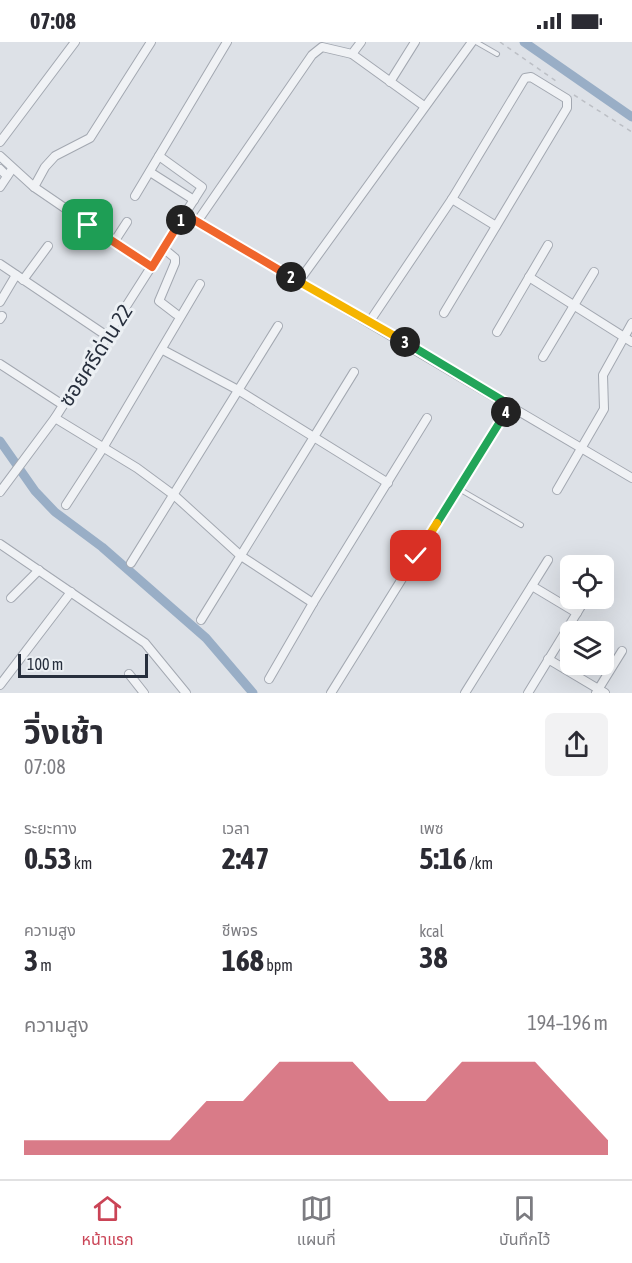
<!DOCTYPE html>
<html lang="th">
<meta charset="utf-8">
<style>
:root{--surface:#fff;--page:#f2f2f3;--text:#2b2b33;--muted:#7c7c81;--line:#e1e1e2;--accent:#ca4456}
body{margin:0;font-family:"Asap Condensed","Noto Sans Thai",sans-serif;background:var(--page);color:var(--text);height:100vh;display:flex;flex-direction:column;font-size:22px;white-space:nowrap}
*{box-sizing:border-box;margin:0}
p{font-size:20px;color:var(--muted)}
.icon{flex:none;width:33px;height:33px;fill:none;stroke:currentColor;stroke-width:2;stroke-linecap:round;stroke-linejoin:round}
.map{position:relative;height:651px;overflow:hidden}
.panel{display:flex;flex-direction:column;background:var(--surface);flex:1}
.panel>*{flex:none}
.tools{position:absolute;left:560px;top:513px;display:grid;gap:12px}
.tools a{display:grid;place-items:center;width:54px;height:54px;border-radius:9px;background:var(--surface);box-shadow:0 6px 24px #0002;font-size:30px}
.scale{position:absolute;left:18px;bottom:15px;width:130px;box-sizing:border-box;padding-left:6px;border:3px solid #272f3d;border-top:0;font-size:16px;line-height:21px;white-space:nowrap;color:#272f3d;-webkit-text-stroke:4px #ecf0f4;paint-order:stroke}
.pin{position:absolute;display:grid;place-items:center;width:51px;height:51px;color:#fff;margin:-26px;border-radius:12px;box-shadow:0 3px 9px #0006}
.km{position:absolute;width:30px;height:30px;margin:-15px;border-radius:50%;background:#222;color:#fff;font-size:16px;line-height:30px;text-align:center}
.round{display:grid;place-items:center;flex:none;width:63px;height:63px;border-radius:9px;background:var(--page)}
.overview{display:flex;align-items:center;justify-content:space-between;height:102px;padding:0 24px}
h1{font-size:33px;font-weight:700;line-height:45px}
.stats{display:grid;grid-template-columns:repeat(3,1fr);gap:9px;height:102px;padding:6px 24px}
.stats div{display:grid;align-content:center}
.stats b{font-size:30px;font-weight:700}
.stats small{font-size:16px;font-weight:400}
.stats p{font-size:16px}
.chart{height:168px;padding:12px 24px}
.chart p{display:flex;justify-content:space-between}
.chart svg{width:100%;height:108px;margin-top:6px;fill:var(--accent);opacity:.7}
.status{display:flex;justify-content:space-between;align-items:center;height:42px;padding:0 30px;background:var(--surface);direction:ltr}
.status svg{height:16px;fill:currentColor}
.dock{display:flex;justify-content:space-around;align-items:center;height:84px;border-top:2px solid var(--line);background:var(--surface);font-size:16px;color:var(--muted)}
.dock a{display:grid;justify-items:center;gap:3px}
.dock .on{color:var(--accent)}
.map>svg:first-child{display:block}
</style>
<div class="status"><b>07:08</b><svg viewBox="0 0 49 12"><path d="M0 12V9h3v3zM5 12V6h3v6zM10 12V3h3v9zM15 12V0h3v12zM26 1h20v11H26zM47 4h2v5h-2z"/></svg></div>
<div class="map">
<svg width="632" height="651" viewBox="0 0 632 651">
<rect width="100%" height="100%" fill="#dde1e7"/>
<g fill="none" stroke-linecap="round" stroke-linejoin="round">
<g stroke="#99aec6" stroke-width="9">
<polyline points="524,0 632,75"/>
<polyline points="0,399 35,449 55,470 102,505 206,596 253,651"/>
</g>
<defs>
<g id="lane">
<polyline points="476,0 497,12"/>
<polyline points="459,447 521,483"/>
</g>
<g id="street">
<polyline points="352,12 424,64"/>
<polyline points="390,40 415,0"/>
<polyline points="0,100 75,0"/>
<polyline points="0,114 34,145 151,225"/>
<polyline points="0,127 7,134"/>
<polyline points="150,130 194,158"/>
<polyline points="0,145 12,127"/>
<polyline points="34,145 45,125 55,114 90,96 151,0"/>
<polyline points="135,154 227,0"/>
<polyline points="452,157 496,184"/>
<polyline points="184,172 632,436"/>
<polyline points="197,180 312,13 322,5 352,12 361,0"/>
<polyline points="114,200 127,180"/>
<polyline points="163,206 175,216 175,221 159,259 176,272"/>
<polyline points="0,222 107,294"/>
<polyline points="529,235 632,300"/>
<polyline points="23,238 48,204"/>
<polyline points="299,239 472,0"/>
<polyline points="0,260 16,233"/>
<polyline points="0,277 2,274"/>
<polyline points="370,279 452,157 525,36 531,35 567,57 567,66 444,271"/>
<polyline points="497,290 548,203"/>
<polyline points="163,308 238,348 388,441"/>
<polyline points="543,315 594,230"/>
<polyline points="0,322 63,363"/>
<polyline points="55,376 137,426 175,454 241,514 313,561"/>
<polyline points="557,448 604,367 603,333 632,281"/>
<polyline points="0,450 55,376 202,145 159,114"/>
<polyline points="66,463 103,406 200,242"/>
<polyline points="0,502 145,601 186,651"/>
<polyline points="131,521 278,284"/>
<polyline points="532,544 577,571"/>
<polyline points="11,556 39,528"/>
<polyline points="201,578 354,330"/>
<polyline points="548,617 605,651"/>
<polyline points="129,632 144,651"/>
<polyline points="269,637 313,561 427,376"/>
<polyline points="0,643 71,550"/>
<polyline points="331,651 510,363"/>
<polyline points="465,651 548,518"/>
<polyline points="528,651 586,556"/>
<polyline points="596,651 622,609"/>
</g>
</defs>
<use href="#lane" stroke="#a3a8b1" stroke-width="6"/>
<use href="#street" stroke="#a3a8b1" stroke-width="10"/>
<g stroke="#bcbfc5" stroke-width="1.5" stroke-dasharray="4.5 4.5" stroke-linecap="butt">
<polyline points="500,0 556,39"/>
<polyline points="574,53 632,90"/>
</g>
<use href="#lane" stroke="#f0f2f5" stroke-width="4"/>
<use href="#street" stroke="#f0f2f5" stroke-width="8"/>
</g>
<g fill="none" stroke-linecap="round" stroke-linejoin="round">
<defs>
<polyline id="split-1" points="88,183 152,225 181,178"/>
<polyline id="split-2" points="181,178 184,172 291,235"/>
<polyline id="split-3" points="291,235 405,300"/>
<polyline id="split-4" points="405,300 510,363 506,370"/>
<polyline id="split-5" points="437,481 506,370"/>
<polyline id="split-6" points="416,514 437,481"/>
</defs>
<use href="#split-1" stroke="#fff" stroke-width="12"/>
<use href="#split-2" stroke="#fff" stroke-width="12"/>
<use href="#split-3" stroke="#fff" stroke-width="12"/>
<use href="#split-4" stroke="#fff" stroke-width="12"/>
<use href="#split-5" stroke="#fff" stroke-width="12"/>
<use href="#split-6" stroke="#fff" stroke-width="12"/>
<use href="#split-1" stroke="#f0652b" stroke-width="8"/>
<use href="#split-2" stroke="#f0652b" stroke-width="8"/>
<use href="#split-3" stroke="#f5b400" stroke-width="8"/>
<use href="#split-4" stroke="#22a559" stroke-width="8"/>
<use href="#split-5" stroke="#22a559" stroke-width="8"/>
<use href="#split-6" stroke="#f5b400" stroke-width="8"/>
</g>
<g text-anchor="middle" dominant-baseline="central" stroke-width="6" stroke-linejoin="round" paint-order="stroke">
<g font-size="21" fill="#272f3d" stroke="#ecf0f4">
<text transform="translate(95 313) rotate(-57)">ซอยศรีด่าน 22</text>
</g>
</g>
</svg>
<div class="tools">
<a><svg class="icon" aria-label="locate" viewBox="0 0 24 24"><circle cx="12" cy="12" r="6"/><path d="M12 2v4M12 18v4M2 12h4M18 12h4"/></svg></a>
<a><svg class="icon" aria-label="layers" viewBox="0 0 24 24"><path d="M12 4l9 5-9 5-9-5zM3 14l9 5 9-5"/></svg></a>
</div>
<div class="scale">100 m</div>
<div class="pin" style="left:88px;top:183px;background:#1e9e55"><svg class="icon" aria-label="arrive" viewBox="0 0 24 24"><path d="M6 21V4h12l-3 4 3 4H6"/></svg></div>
<div class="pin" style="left:416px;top:514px;background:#d93025"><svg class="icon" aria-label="check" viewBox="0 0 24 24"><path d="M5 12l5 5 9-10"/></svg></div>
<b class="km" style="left:181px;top:178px">1</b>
<b class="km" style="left:291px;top:235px">2</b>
<b class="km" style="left:405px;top:300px">3</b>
<b class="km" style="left:506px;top:370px">4</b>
</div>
<section class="panel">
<div class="overview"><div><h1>วิ่งเช้า</h1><p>07:08</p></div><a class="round"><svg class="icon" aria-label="share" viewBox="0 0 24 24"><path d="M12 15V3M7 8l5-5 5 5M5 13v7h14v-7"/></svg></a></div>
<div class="stats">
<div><p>ระยะทาง</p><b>0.53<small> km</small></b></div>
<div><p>เวลา</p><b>2:47</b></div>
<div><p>เพซ</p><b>5:16<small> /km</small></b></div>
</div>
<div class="stats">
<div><p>ความสูง</p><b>3<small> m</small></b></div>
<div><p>ชีพจร</p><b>168<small> bpm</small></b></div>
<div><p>kcal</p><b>38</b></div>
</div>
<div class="chart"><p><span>ความสูง</span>194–196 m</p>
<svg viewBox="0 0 160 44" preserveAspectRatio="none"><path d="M0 44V38L10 38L20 38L30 38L40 38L50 22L60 22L70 6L80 6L90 6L100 22L110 22L120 6L130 6L140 6L150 22L160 38V44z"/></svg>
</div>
</section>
<nav class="dock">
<a class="on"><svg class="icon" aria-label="home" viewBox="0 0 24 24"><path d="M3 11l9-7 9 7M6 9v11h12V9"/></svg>หน้าแรก</a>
<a><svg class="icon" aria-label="map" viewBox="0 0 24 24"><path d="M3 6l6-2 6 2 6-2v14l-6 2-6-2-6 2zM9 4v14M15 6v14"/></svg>แผนที่</a>
<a><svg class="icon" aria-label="saved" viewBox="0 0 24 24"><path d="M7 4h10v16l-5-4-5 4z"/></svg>บันทึกไว้</a>
</nav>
